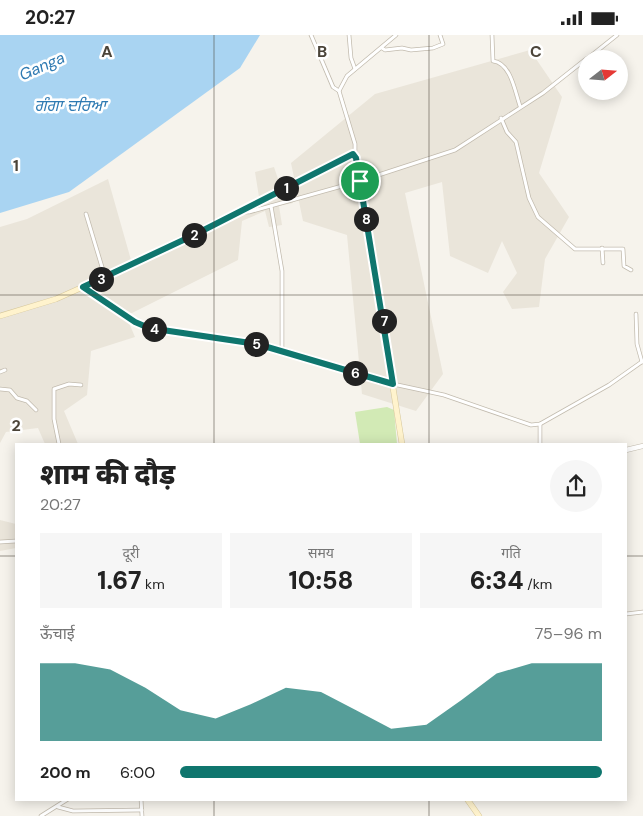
<!DOCTYPE html>
<html lang="hi">
<meta charset="utf-8">
<style>
:root{--surface:#fff;--page:#f6f6f6;--text:#222;--muted:#767676;--accent:#0f766e}
body{margin:0;font-family:"DM Sans","Noto Sans Devanagari","Noto Sans Gurmukhi",sans-serif;background:var(--page);color:var(--text);height:100vh;display:flex;flex-direction:column;font-size:19px;white-space:nowrap}
*{box-sizing:border-box;margin:0}
p{font-size:16px;color:var(--muted)}
.icon{flex:none;width:28px;height:28px;fill:none;stroke:currentColor;stroke-width:2;stroke-linecap:round;stroke-linejoin:round}
.map{position:relative;flex:1;overflow:hidden}
.sheet{position:absolute;left:15px;top:408px;width:612px;height:358px;display:flex;flex-direction:column;background:var(--surface);border-radius:0px;box-shadow:0 2px 12px #0003}
.sheet>*{flex:none}
.needle{width:32px;rotate:73deg}
.tools{position:absolute;left:578px;top:15px;display:grid;gap:10px}
.tools a{display:grid;place-items:center;width:50px;height:50px;border-radius:50%;background:var(--surface);box-shadow:0 2px 12px #0003;font-size:25px}
.pin{position:absolute;display:grid;place-items:center;width:42px;height:42px;color:#fff;margin:-21px;border:2px solid #fff;border-radius:50%;box-shadow:0 1px 5px #0007}
.km{position:absolute;width:25px;height:25px;margin:-12px;border-radius:50%;background:#222;color:#fff;font-size:14px;line-height:25px;text-align:center}
.round{display:grid;place-items:center;flex:none;width:52px;height:52px;border-radius:26px;background:var(--page)}
.head{display:flex;align-items:center;justify-content:space-between;height:85px;padding:0 25px}
h1{font-size:28px;font-weight:800;line-height:38px}
.stats{display:grid;grid-template-columns:repeat(3,1fr);gap:8px;height:85px;padding:5px 25px}
.stats div{display:grid;align-content:center;border-radius:0px;background:var(--page);text-align:center}
.stats b{font-size:25px;font-weight:800}
.stats small{font-size:14px;font-weight:400}
.stats p{font-size:14px}
.chart{height:140px;padding:10px 25px}
.chart p{display:flex;justify-content:space-between}
.chart svg{width:100%;height:90px;margin-top:5px;fill:var(--accent);opacity:.7}
ul{padding:0 25px;list-style:none;font-size:16px}
li{display:grid;grid-template-columns:80px 60px 1fr;align-items:center;height:38px}
li i{height:12px;border-radius:6px;background:var(--accent)}
.status{display:flex;justify-content:space-between;align-items:center;height:35px;padding:0 25px;background:var(--surface);direction:ltr}
.status svg{height:14px;fill:currentColor}
.map>svg:first-child{display:block}
</style>
<div class="status"><b>20:27</b><svg viewBox="0 0 49 12"><path d="M0 12V9h3v3zM5 12V6h3v6zM10 12V3h3v9zM15 12V0h3v12zM26 1h20v11H26zM47 4h2v5h-2z"/></svg></div>
<div class="map">
<svg width="643" height="781" viewBox="0 0 643 781">
<rect width="100%" height="100%" fill="#f6f3ec"/>
<g fill="#eae5da">
<polygon points="530,15 562,62 539,138 569,182 545,224 539,272 512,274 503,257 517,238 502,206 488,238 450,221 442,147 405,158 443,339 416,376 362,359 347,200 303,186 291,128 375,59"/>
<polygon points="274,132 282,156 289,153 293,168 279,171 282,190 269,192 265,176 242,186 238,225 126,281 135,302 91,316 87,360 64,376 78,409 45,409 38,393 6,397 0,408 0,192 27,184 108,144 131,225 259,162 255,137"/>
<polygon points="0,485 16,489 16,513 0,516"/>
</g>
<polygon fill="#d2eab5" points="387,372 394,375 397,409 360,409 355,377"/>
<polygon fill="#a9d4f2" points="0,0 260,0 240,33 69,157 0,178"/>
<g fill="none" stroke-linecap="round" stroke-linejoin="round">
<defs>
<g id="minor">
<polyline points="311,0 333,52 339,56 355,109 355,120"/>
<polyline points="349,0 351,23 355,34"/>
<path d="M492,0L493,26C511,28 515,57 520,71"/>
<polyline points="382,13 385,15 402,13 411,15 433,13 443,9 440,0"/>
<polyline points="587,24 617,0"/>
<polyline points="339,56 347,41 396,0"/>
<polyline points="501,83 507,97 516,107 529,163 538,182 575,214 623,214 624,231 631,235"/>
<polyline points="271,171 282,236 282,316"/>
<polyline points="240,177 249,177 360,146 455,115 543,58 586,24"/>
<polyline points="86,179 105,242"/>
<polyline points="602,213 603,228"/>
<polyline points="83,252 135,287 149,293 257,309 393,349 444,360 531,390 540,389 609,350 643,326"/>
<polyline points="636,279 637,309 642,327"/>
<polyline points="0,337 5,335"/>
<polyline points="0,354 10,355 17,363 27,366 36,375"/>
<polyline points="540,389 540,409"/>
<polyline points="59,409 54,384 54,354 69,349 81,350"/>
<polyline points="0,507 16,506"/>
<polyline points="626,579 643,577"/>
<polyline points="141,764 142,781"/>
<polyline points="58,772 73,776 142,775"/>
<polyline points="41,781 68,764"/>
</g>
<polyline id="tertiary" points="626,415 643,411"/>
<g id="secondary">
<polyline points="0,281 56,264 123,234 353,119 356,123 360,146 402,409"/>
<polyline points="467,764 479,781"/>
</g>
</defs>
<use href="#minor" stroke="#c2bbae" stroke-width="4.5"/>
<use href="#tertiary" stroke="#c2bbae" stroke-width="5.5"/>
<use href="#secondary" stroke="#d6c79b" stroke-width="6"/>
<use href="#minor" stroke="#fff" stroke-width="3"/>
<use href="#tertiary" stroke="#fff" stroke-width="4.5"/>
<use href="#secondary" stroke="#fff3cd" stroke-width="5"/>
</g>
<g fill="none" stroke-linecap="round" stroke-linejoin="round">
<defs>
<polygon id="route" points="353,119 356,123 393,349 257,309 149,293 135,287 83,252 194,200"/>
</defs>
<use href="#route" stroke="#fff" stroke-width="10"/>
<use href="#route" stroke="#0f766e" stroke-width="6"/>
</g>
<path fill="none" stroke="#4b4439" stroke-width="1" stroke-opacity="0.55" d="M214,0V409M429,0V409M0,260H643M0,521H16M626,521H643M214,764V781M429,764V781"/>
<g text-anchor="middle" dominant-baseline="central" stroke-width="5" stroke-linejoin="round" paint-order="stroke">
<g font-size="16" font-style="italic" fill="#2e7ab2" stroke="#fff">
<text transform="translate(42 31) rotate(-24)">Ganga</text>
<text x="70" y="70">ਗੰਗਾ ਦਰਿਆ</text>
</g>
</g>
<g font-size="16" text-anchor="middle" font-weight="bold" fill="#4b4439" stroke="#fff" stroke-width="5" stroke-linejoin="round" paint-order="stroke">
<text x="107" y="22">A</text>
<text x="322" y="22">B</text>
<text x="536" y="22">C</text>
<text x="16" y="136">1</text>
<text x="16" y="396">2</text>
</g>
</svg>
<div class="tools">
<a><svg class="needle" viewBox="-14 -14 28 28"><path d="M0-13l5 13h-10z" fill="#e53935"/><path d="M0 13l5-13h-10z" fill="#767676"/></svg></a>
</div>
<div class="pin" style="left:360px;top:146px;background:#1e9e55"><svg class="icon" aria-label="arrive" viewBox="0 0 24 24"><path d="M6 21V4h12l-3 4 3 4H6"/></svg></div>
<b class="km" style="left:286px;top:153px">1</b>
<b class="km" style="left:194px;top:200px">2</b>
<b class="km" style="left:101px;top:244px">3</b>
<b class="km" style="left:154px;top:294px">4</b>
<b class="km" style="left:256px;top:309px">5</b>
<b class="km" style="left:355px;top:338px">6</b>
<b class="km" style="left:384px;top:286px">7</b>
<b class="km" style="left:366px;top:184px">8</b>
<section class="sheet">
<div class="head"><div><h1>शाम की दौड़</h1><p>20:27</p></div><a class="round"><svg class="icon" aria-label="share" viewBox="0 0 24 24"><path d="M12 15V3M7 8l5-5 5 5M5 13v7h14v-7"/></svg></a></div>
<div class="stats">
<div><p>दूरी</p><b>1.67<small> km</small></b></div>
<div><p>समय</p><b>10:58</b></div>
<div><p>गति</p><b>6:34<small> /km</small></b></div>
</div>
<div class="chart"><p><span>ऊँचाई</span>75–96 m</p>
<svg viewBox="0 0 160 44" preserveAspectRatio="none"><path d="M0 44V6L10 6L20 9L30 18L40 29L50 33L60 26L70 18L80 20L90 29L100 38L110 36L120 24L130 11L140 6L150 6L160 6V44z"/></svg>
</div>
<ul>
<li><b>200 m</b>6:00<i style="width:100%"></i></li>
</ul>
</section>
</div>
